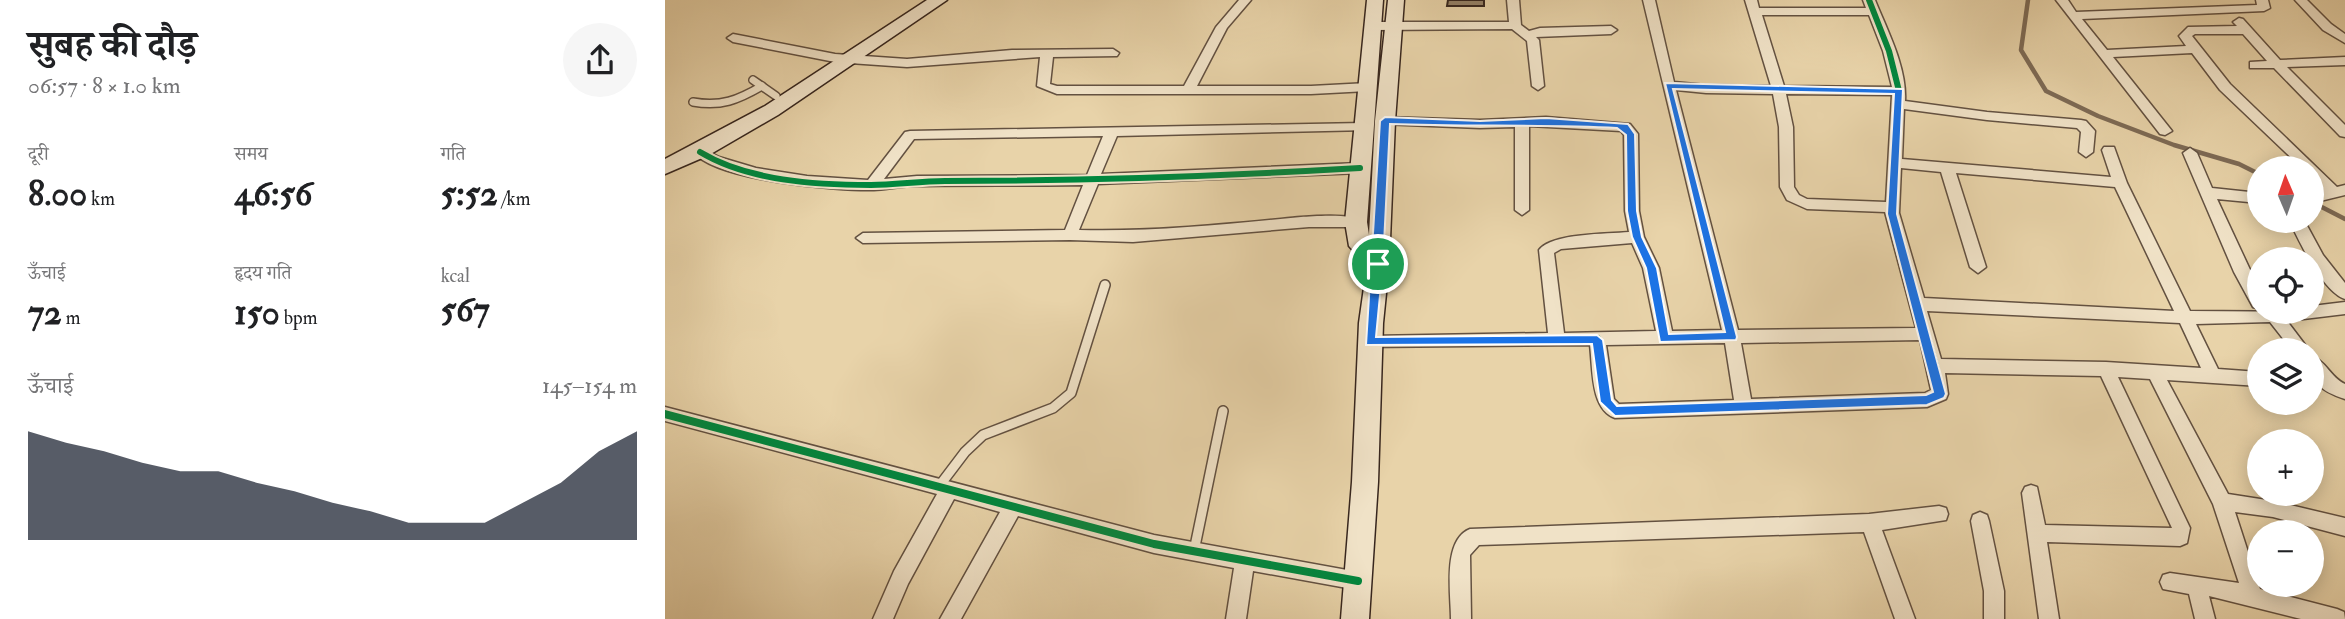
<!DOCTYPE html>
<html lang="hi">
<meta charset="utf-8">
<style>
:root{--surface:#fff;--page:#f6f6f6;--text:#202124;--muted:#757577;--accent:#111827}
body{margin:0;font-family:"IM FELL Double Pica","Noto Serif Devanagari",serif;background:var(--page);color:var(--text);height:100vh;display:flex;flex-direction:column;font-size:26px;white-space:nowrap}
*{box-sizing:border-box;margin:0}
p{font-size:23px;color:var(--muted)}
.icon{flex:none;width:38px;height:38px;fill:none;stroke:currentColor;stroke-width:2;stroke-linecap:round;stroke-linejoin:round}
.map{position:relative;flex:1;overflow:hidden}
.side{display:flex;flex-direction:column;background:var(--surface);width:665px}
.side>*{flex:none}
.needle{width:46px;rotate:358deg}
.buttons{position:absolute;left:1582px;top:156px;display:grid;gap:14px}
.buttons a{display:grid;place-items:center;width:77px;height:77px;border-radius:50%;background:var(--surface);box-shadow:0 4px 18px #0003;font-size:35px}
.pin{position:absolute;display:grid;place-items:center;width:60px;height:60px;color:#fff;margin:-30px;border:4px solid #fff;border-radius:50%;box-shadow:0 2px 7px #0007}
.round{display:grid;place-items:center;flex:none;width:74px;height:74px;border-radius:37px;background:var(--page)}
.head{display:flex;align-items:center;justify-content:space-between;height:119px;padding:0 28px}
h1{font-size:38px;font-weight:700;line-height:52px}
.stats{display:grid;grid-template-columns:repeat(3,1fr);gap:10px;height:119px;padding:7px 28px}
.stats div{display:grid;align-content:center}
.stats b{font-size:35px;font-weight:700}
.stats small{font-size:19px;font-weight:400}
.stats p{font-size:19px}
.chart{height:196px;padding:14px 28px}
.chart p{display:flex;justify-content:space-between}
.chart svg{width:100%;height:126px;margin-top:7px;fill:var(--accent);opacity:.7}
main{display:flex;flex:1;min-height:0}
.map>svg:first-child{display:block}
</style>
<main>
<section class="side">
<div class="head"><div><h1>सुबह की दौड़</h1><p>06:57 · 8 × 1.0 km</p></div><a class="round"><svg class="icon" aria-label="share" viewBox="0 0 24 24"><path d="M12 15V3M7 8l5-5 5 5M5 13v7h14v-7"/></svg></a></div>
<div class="stats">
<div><p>दूरी</p><b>8.00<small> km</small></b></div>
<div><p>समय</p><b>46:56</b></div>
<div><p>गति</p><b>5:52<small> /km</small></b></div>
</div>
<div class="stats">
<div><p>ऊँचाई</p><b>72<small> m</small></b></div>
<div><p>हृदय गति</p><b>150<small> bpm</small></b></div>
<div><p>kcal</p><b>567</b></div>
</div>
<div class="chart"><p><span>ऊँचाई</span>145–154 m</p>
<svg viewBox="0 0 160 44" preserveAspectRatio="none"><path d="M0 44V6L10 10L20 13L30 17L40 20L50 20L60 24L70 27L80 31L90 34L100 38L110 38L120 38L130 31L140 24L150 13L160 6V44z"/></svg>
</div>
</section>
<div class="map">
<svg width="1680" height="619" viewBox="0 0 1680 619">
<rect width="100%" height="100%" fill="#e8d3a9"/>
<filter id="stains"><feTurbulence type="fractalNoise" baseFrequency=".00286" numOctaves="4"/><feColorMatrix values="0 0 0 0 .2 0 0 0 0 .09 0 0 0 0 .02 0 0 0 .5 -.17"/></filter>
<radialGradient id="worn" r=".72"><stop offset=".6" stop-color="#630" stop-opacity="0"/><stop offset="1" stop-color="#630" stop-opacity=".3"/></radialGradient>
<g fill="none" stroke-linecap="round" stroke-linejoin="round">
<g stroke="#7d6a55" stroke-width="4.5">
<polyline points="1363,0 1356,50 1381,91 1433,116 1509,145 1574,164 1594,174"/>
<polyline points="1647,202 1680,219"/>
</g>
</g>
<polygon fill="#938066" stroke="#37261e" stroke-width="2" points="783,0 819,0 819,6 782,6"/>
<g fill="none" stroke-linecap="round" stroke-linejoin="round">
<defs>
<g id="lane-far1">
<polyline points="88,80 111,96"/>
<path d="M28,102C56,107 73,100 97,86"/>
</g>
<g id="lane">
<polyline points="275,485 300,452 318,435 388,408 406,393 440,285"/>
<polyline points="529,551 558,411"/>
</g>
<g id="street">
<polygon points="574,0 586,0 562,28 532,86 646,86 703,83 709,87 703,91 646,94 392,94 372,86 375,57 242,67 170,62 68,42 62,38 68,34 170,54 242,59 347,50 448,49 454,53 452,56 388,57 385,84 392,86 519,86 551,27"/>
<polygon points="842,0 854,0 856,25 864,31 875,28 946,26 952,30 946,34 871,37 874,40 879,86 873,90 867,86 862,41 847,29 708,30 702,26 708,22 844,22"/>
<path d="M978,0H990L1009,82L1041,85L1106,86L1080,0H1092L1094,8H1201L1198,0H1210C1222,30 1242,67 1240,101L1322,112L1416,120L1421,121L1430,131L1428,152L1421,157L1414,152L1416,132L1412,128L1322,120L1239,109L1237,159L1446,177L1437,150L1439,147H1449L1462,183L1525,311L1647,312V306L1680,302V314L1622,321L1644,350H1627L1605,322L1531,324L1553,369L1594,372V386L1502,380L1563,494L1608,501L1680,518V536L1608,517L1570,512L1595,589L1672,609L1679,612L1680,619H1636L1544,596L1550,619H1530L1524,594L1498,589L1495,582L1498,575L1505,573L1574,583L1548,504L1485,379L1453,377L1525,528L1522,543L1515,546L1382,542L1394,619H1374L1357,493L1360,487L1366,485L1372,487L1380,525L1507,528L1436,376L1280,373L1283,394L1281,399L1262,407L950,418C925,409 928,368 925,345L699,347L697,342L699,337L705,336L883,333L874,250C887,233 942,234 964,232L960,211L959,135L956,131L864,126V210L857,215L850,210V127L815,128L715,124L713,121L720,117L815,120L881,117L965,124L973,134L974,211L979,237L994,268L1007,331L1057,330ZM1097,15H1204L1218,51L1227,87L1119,86ZM1011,90L1041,93L1108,94L1114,127L1115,187L1122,200L1142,209L1220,212L1251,328L1073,330ZM1121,94L1227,95L1221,202L1142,199L1134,195L1129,187L1128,127ZM1236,168L1276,172L1305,267L1313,273L1321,267L1291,173L1450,187L1509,311L1259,298L1234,213ZM967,243L978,268L991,331L899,333L889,253L896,249ZM1262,311L1515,323L1536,368L1441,362L1276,359ZM1255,340L1266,390L1260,393L1086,399L1076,343ZM1060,343L1069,400L954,404L949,399L941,345Z"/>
<polygon points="1391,0 1403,0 1411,12 1592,5 1591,0 1603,0 1605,8 1599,11 1417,19 1442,50 1521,46 1514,36 1523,27 1572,26 1568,22 1574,18 1578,19 1615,60 1680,57 1680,65 1622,67 1680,125 1680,137 1675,136 1609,68 1585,68 1585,62 1602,61 1578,34 1530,34 1527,36 1565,84 1672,187 1680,185 1680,195 1647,203 1647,193 1658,190 1647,178 1647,168 1637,168 1555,90 1527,53 1448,57 1507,131 1500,135 1495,134"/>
<polygon points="1630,0 1642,0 1666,24 1680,34 1680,43 1658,30"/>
<path d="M699,123L704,124V130L452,136L436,174L695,163L702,168L695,173L433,184L414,230C488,232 562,224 636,217C649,216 691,213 698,222L691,227H644L468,242L405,240L198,243L191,238L198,233L400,230L418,185C363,186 307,185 252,186C238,186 223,189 209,190C172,191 52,181 28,152L35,147L54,157L91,168L142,176L203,180L240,132L245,131ZM438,136L422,175L252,176L219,179L249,139Z"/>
<polygon points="1525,148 1532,153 1547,188 1594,193 1594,203 1552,199 1594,289 1594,309 1588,307 1569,272 1518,153"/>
<path d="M1624,220H1639L1658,255L1680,283V299C1658,292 1634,241 1624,220Z"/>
<path d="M1647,356C1661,361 1666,378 1680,384V399C1655,391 1646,383 1647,356Z"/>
<polygon points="0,407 489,535 693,572 700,574 703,581 700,588 693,590 588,571 581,619 561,619 569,568 489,553 353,516 296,619 275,619 335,512 289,499 243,584 228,619 208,619 229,571 272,494 0,421"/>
<path d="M1274,506L1281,508L1283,514L1281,520L1217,530L1250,619H1230L1199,532L814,545L805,555L806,619H786C786,594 777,540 805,529L1204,514Z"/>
<polygon points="1315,512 1322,515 1324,521 1339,591 1339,619 1319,619 1319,591 1306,521 1308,515"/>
</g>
<g id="secondary">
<polygon points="262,0 282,0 113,115 44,155 0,174 0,159 100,106"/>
<polygon points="702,0 718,0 702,222 704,235 710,121 723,0 739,0 730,121 724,264 718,323 713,482 704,619 676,619 687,482 694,323 702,266 684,246 680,222"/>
</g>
</defs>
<use href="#lane-far1" stroke="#635141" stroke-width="10"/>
<use href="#lane" stroke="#635141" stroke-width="12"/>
<use href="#street" stroke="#635141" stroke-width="3"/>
<use href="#secondary" stroke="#37261e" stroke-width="3"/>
<use href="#lane-far1" stroke="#f0e2c7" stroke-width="7"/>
<use href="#lane" stroke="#f0e2c7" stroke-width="9"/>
<use href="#street" fill="#f0e2c7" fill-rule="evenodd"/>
<use href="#secondary" fill="#f0e2c7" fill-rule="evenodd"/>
<defs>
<g id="cycleway-far1">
<polyline points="1204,0 1224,51 1234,91 1227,213 1243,268"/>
<path d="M35,152C83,181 151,185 206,185C230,185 255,181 280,181C419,181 557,176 695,168"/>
</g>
<g id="cycleway">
<polyline points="932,339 941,402 950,411 1262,400 1275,394 1270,366 1242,267"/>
<polyline points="0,414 489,544 693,581"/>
</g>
</defs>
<use href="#cycleway-far1" stroke="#f0e2c7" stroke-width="10"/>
<use href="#cycleway" stroke="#f0e2c7" stroke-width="12"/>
<use href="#cycleway-far1" stroke="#00873e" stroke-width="6"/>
<use href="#cycleway" stroke="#00873e" stroke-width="8"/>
</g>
<path fill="#1a73e8" stroke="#fff" stroke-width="2" fill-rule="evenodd" d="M1000,83L1238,89L1232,214L1281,394L1279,398L1262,405L950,416L935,402L927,344L701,345L715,121L720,117L815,121L881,118L963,124L970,134L972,211L977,237L992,268L1004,334L1060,332ZM1008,89L1229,94L1222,214L1268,392L1261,395L952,406L947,400L938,340L932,335L711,337L718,264L725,124C801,127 876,124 952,128L961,135L962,211L967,237L981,268L995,342L1071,340L1072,337Z"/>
<rect width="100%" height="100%" filter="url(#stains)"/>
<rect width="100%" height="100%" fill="url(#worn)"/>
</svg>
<div class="buttons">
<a><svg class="needle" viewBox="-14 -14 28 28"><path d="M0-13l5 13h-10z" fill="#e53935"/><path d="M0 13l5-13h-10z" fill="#757577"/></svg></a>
<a><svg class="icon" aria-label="locate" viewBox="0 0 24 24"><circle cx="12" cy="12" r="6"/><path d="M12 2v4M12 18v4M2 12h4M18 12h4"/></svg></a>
<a><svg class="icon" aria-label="layers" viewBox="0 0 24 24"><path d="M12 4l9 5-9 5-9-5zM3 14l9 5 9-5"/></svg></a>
<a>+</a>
<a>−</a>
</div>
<div class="pin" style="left:713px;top:264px;background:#1e9e55"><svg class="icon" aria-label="arrive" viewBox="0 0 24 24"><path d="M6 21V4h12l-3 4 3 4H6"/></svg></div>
</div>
</main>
